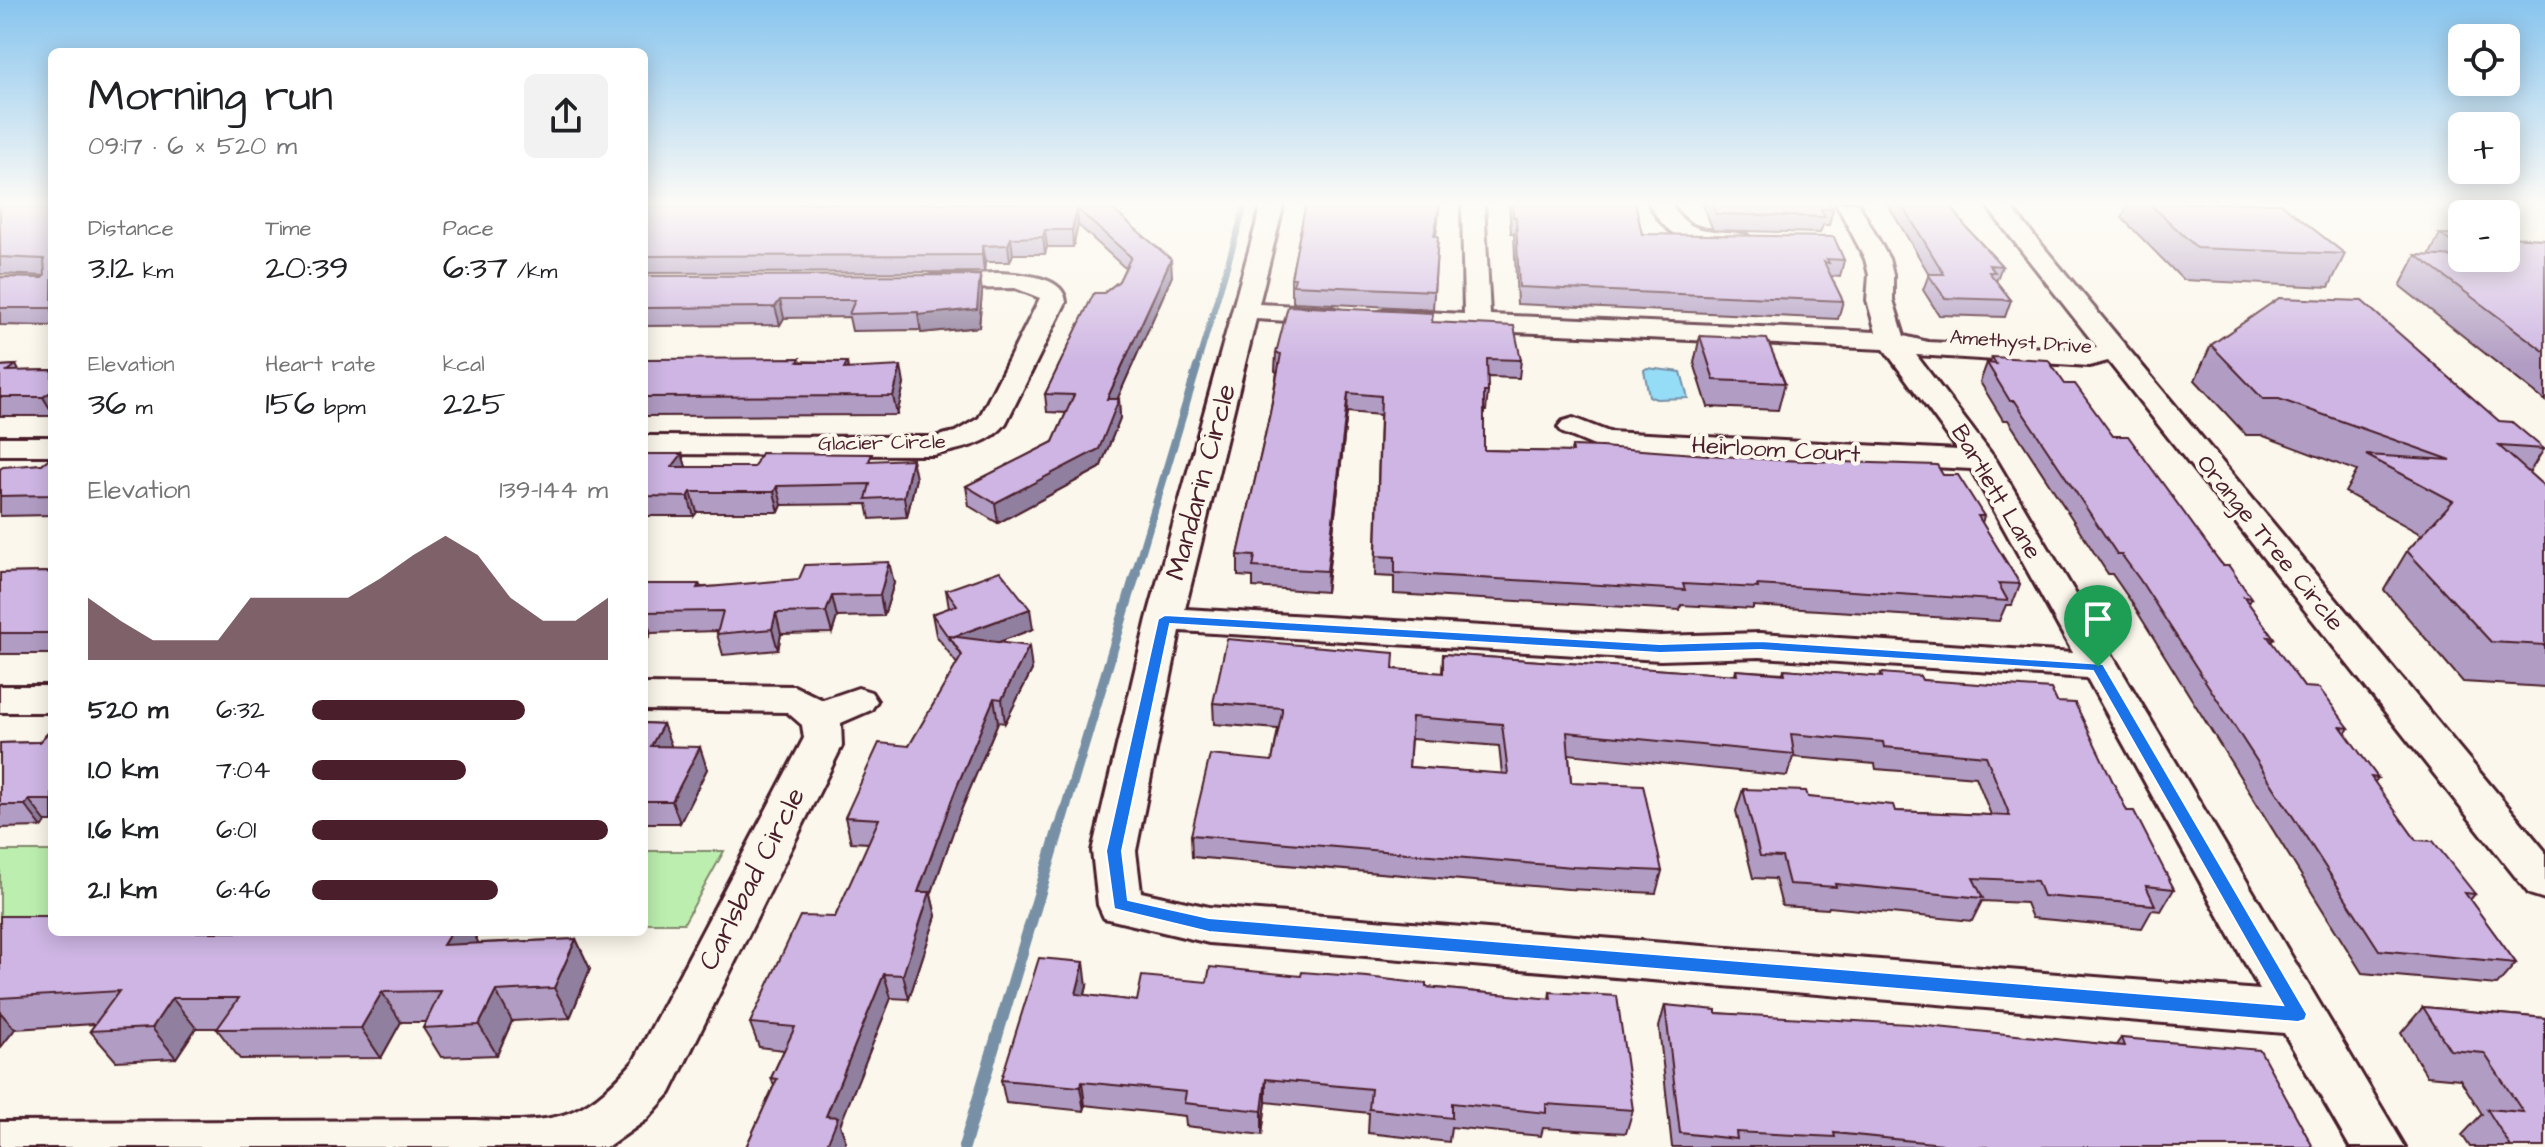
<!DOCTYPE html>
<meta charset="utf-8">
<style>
:root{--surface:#fff;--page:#f2f2f2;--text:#202124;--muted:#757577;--accent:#4a1f2b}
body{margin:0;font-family:"Architects Daughter",sans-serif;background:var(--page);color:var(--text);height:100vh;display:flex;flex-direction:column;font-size:30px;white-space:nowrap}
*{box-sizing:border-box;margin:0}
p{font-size:26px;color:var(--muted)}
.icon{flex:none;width:44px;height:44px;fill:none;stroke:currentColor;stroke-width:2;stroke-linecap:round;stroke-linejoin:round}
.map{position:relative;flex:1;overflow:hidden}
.sheet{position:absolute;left:48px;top:48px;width:600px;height:888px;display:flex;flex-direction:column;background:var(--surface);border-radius:12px;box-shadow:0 4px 20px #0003}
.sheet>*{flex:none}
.tools{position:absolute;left:2448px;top:24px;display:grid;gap:16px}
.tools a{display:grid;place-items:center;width:72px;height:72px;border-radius:12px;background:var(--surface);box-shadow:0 4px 20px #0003;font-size:40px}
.pin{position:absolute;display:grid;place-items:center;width:68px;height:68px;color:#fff;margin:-82px -34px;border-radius:50% 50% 50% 0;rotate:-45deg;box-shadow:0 0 8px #0007}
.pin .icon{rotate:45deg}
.round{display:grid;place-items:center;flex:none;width:84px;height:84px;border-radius:12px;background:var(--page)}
.overview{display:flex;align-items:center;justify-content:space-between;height:136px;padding:0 40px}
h1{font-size:44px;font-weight:600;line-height:60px}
.figures{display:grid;grid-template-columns:repeat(3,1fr);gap:12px;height:136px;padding:8px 40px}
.figures div{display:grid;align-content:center}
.figures b{font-size:34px;font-weight:600}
.figures small{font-size:22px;font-weight:400}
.figures p{font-size:22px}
.chart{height:224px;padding:16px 40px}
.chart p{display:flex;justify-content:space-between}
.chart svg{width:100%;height:144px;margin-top:8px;fill:var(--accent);opacity:.7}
ul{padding:0 40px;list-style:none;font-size:26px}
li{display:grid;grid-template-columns:128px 96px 1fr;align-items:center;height:60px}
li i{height:20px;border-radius:10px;background:var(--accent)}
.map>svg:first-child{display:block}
</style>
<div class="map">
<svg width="2545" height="1147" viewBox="0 0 2545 1147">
<rect width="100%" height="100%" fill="#fbf7ec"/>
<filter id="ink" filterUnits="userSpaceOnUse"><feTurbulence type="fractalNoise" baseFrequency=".0125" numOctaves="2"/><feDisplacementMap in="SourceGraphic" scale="16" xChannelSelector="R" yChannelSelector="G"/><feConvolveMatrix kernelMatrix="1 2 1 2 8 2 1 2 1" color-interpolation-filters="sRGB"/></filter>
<g filter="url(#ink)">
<g fill="#bcefaf" stroke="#83876d" stroke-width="2">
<rect x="0" y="851" width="52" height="73"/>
<polygon points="644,851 724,851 684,923 644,923"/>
</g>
<polygon fill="#95dcf7" stroke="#7790a5" stroke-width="2" points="1647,368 1681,372 1688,398 1656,399 1649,396 1644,370"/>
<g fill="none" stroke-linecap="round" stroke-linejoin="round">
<polyline stroke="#7790a5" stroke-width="6" points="1196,369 1246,203"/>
<polyline stroke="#7790a5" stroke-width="8" points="1135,574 1197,367"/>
<polyline stroke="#7790a5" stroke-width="10" points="1059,830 1136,572"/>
<polyline stroke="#7790a5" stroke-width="12" points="964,1147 1059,828"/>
<defs>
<g id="street">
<path d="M1262,203H1284L1259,304L1333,308L1342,311L1346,316L1342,321L1333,324L1256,319L1185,609L1660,636L1760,633L2073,653L1971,469L1604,450L1563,433L1558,427L1563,421L1573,418L1609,432L1958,450L1884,349L1385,326L1376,323L1372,318L1376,313L1385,310L1464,314L1462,203H1484L1490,315L1876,332L1867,300L1869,275L1865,259L1836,203H1858L1889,259L1893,275V300L1904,336L1928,342L2088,350L2097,347L1984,203H2007L2545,851V899L2529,894L2108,361L2089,366L1916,355L1996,460L2405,1147H2350L2284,1033L1209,943L1104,918L1098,905L1092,851L1147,619ZM1180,631L1660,660L1760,657L2087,678L2260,990L1209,907L1141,892L1136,851Z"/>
<path d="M1649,203H1671C1690,239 1714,227 1747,235L1751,240L1747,245L1739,247C1697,245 1669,244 1649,203Z"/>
<path d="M998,273C1019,274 1064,275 1066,302L1006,423C990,445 959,449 934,455L644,454V436L934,437L955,432L979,418L1040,298L1015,288L936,289L927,287L924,282L927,277L936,275Z"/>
<rect x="0" y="437" width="52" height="18"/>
<path d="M644,684L794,686L823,700L858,688L871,692L877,701L871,710L841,723L842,746L670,1093L646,1120L608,1147H0V1122L475,1120C552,1123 580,1123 634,1061L804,738L802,725L787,712L644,710Z"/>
<rect x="0" y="686" width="52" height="26"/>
</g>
</defs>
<use href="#street" stroke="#4a1f2b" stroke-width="6"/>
<use href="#street" fill="#fbf7ec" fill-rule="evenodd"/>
</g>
<g fill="#b19cc3" stroke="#4a1f2b" stroke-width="2" fill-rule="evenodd">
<polygon points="0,203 52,203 52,326 0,325 0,277 42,278 44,276 0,274"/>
<polygon points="644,203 1105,203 1172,276 1117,399 1119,399 1120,418 1100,468 998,523 969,506 966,486 1053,442 1066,413 1047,412 1045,394 1104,293 1119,281 1125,268 1078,225 1073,247 1047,247 1045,254 1013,254 1010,262 985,262 984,272 644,273"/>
<polygon points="1306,203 1440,203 1436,236 1438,236 1433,309 1293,302 1293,295 1291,295 1291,278"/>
<polygon points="1509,203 1635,203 1642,234 1844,260 1840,277 1830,276 1843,301 1838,319 1517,304 1514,233 1511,233"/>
<polygon points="1702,203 1829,203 1833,209 1829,225 1823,225 1820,233 1713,230"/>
<polygon points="1887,203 1949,203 1965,226 2002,266 1996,282 2011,300 2005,317 1939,315 1923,290 1929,274"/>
<polygon points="2128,203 2280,203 2345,254 2329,287 2183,280 2122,218"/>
<polygon points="2440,234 2462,235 2462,258 2506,258 2545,239 2545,401 2400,286 2416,255 2429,256"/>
<polygon points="644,276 982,292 979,327 921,333 920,330 852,331 849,317 784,318 780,325 644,326"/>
<polygon points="1432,322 1521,360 1519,378 1487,377 1488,392 1486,411 1484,411 1484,450 1571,452 1572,446 1943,475 1984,516 1982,523 2020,584 2012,605 2006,605 1999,621 1753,606 1753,609 1681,605 1680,610 1394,594 1394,577 1375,576 1380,415 1347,412 1326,592 1253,587 1253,577 1238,576 1238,555 1270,413 1277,372 1275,371 1276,353"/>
<polygon points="1700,336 1785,383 1778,410 1708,407 1694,363"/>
<polygon points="2211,345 2499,421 2544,449 2529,473 2545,487 2545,687 2463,682 2384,590 2407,551 2422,535 2345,492 2357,471 2261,435 2246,435 2195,380"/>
<polygon points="1992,357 2065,384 2113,436 2251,598 2248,603 2274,638 2271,642 2304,687 2349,728 2345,734 2378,778 2374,783 2416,840 2475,894 2470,900 2516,963 2497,985 2362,973 2130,600 2112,574 2108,574 2008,420 2003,420 1980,382 1987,363 1990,363"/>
<polygon points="644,359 847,362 848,369 904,384 897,415 644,416"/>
<polygon points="16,365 19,371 52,370 52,416 0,416 0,366"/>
<polygon points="644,454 682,454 686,467 754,467 873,461 916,478 907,517 870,519 867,504 782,505 779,512 697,512 694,516 644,516"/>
<polygon points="52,456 52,515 0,516 0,469 42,464"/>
<polygon points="52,572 52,654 0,654 0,573"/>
<polygon points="894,583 884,616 837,617 832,633 781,634 778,650 723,655 717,634 717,631 651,633 644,645 644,584 699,584 701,587"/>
<polygon points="946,590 1033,629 998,642 1032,670 1005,723 998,722 959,815 931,895 936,916 909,999 891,998 840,1125 846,1142 843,1147 746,1147 774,1086 771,1078 784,1050 759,1047 750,1023 835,917 869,843 851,842 845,817 909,746 957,664 936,635 932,614 949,608"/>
<path d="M1443,654L1735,675L1736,670L1783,673L1784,669L1880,677L1881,673L2057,702L2127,811L2174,889L2161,911L2152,910L2142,928L2032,918L2026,903L1982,901L1972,921L1829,907L1828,909L1782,906L1775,879L1753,878L1736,811L1743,789L1808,797L1895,811L1991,815L1976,777L1876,769L1875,764L1793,757L1787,776L1569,754L1571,782L1662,871L1656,893L1568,889L1192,857L1191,835L1272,761L1278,729L1214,724L1213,703L1393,669L1442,673ZM1411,739L1499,746L1502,774L1409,767Z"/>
<polygon points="644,723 663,724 670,746 707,769 680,823 644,823"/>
<polygon points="52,729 52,822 46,822 42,827 0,828 0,743 39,742"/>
<polygon points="0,916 52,932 473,932 478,943 576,939 590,969 570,1018 512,1021 497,1055 441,1057 423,1028 426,1022 401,1022 381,1058 240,1059 217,1029 218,1028 196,1028 176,1058 116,1061 90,1031 95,1024 15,1029 0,1048"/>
<polygon points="1207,982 1426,987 1549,999 1550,992 1633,1110 1626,1133 1543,1128 1541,1136 1451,1127 1449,1142 1368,1133 1369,1113 1266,1102 1262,1135 1186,1126 1185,1116 1085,1105 1084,1111 1006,1103 1001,1080 1087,986 1085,995 1137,1001"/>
<polygon points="1665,1005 1716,1013 2116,1045 2121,1038 2313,1147 1672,1147 1659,1027"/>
<polygon points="2423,1007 2545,1018 2545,1147 2470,1147 2462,1135 2482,1114 2460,1079 2427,1076 2401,1033"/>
</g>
<g fill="#907f9f" stroke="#4a1f2b" stroke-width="2">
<polygon points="1440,203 1433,253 1434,236"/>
<polygon points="1077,209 1078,225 1073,247 1072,230"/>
<polygon points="1045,230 1047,247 1045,254 1043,237"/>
<polygon points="1011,238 1013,254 1010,262 1008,245"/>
<polygon points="982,246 985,262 984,272 982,255"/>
<polygon points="1171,259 1172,276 1109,418 1107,399"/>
<polygon points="980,275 982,292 979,327 921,333 918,315"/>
<polygon points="780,300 784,318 780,325 775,307"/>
<polygon points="901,366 904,384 897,415 893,396"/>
<polygon points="52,391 52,412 43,397"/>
<polygon points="1348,393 1347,412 1326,592 1327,571"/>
<polygon points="1119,399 1120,418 1100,468 998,523 995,503"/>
<polygon points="682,454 688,473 672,467"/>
<polygon points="912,459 916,478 907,517 904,497"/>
<polygon points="777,486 782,505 779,512 774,492"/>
<polygon points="691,492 697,512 694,516 688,497"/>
<polygon points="889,562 894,583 884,616 880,595"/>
<polygon points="832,596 837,617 832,633 826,612"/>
<polygon points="1030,609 1033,629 962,656 950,638"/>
<polygon points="644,613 651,633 644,645"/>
<polygon points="776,613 781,634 778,650 772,629"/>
<polygon points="1029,646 1032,670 1005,723 1002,699"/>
<polygon points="994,698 998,722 959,815 931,895 936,916 909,999 903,975 918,892 955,791"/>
<polygon points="663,724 671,745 659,768 651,746"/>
<polygon points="700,747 707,769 680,823 672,801"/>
<polygon points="29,800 46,822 42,827 25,805"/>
<polygon points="451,932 473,932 478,942 460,975 443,945"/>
<polygon points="576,939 590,969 570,1018 554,988"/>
<polygon points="1084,962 1087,986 1079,1018 1076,994"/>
<polygon points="884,974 891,998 840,1125 846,1142 843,1147 826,1147 826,1116"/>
<polygon points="496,991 512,1021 497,1055 479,1025"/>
<polygon points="382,992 401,1022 381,1058 361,1028"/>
<polygon points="172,998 196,1028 176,1058 152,1028"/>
<polygon points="0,1012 15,1029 0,1048"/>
<polygon points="1266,1079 1266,1102 1262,1135 1262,1111"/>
<polygon points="1082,1082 1085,1105 1084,1111 1080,1087"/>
</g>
<g fill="#ceb5e3" stroke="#4a1f2b" stroke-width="2" fill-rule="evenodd">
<polygon points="0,203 52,203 52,308 0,308 0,277 42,278 45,275 44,259 0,257"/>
<polygon points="644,203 1105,203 1171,259 1107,399 1119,399 1099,449 995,503 966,486 1053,442 1074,395 1045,394 1094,293 1104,293 1119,281 1131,257 1077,209 1072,230 1045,230 1043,237 1011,238 1008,245 982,246 982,255 644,256"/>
<polygon points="1306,203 1440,203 1434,236 1438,236 1434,291 1293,285 1295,278 1291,278"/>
<polygon points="1512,203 1635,203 1642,234 1834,237 1844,260 1827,259 1829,263 1824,262 1843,301 1519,287 1516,217 1513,217"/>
<polygon points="1712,203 1829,203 1833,209 1821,209 1825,217 1716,214"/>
<polygon points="1901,203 1949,203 1965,226 2002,266 1989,265 1995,272 1989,272 2011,300 1945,298 1928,274 1944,274"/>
<polygon points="2149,203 2280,203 2345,254 2197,248"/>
<polygon points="2440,234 2462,235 2462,250"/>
<polygon points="2506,237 2545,239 2545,352 2416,255 2462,257 2462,258 2506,258"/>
<polygon points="980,275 977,309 918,315 918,312 849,314 855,300 780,300 775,307 644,308 644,276"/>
<polygon points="2279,298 2362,301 2499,421 2512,422 2544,449 2499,446 2545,487 2545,645 2491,642 2407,551 2453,501 2366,455 2451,460 2279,399 2263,399 2211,345"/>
<polygon points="1288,306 1433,313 1432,322 1514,326 1521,360 1487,359 1488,392 1484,392 1484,450 1573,452 1572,446 1601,447 1776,460 1937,465 1943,475 1958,475 1984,516 1978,516 2020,584 1998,583 2008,601 1757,585 1758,588 1683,584 1685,590 1395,573 1395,557 1376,556 1381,396 1348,393 1327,571 1253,567 1255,556 1238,555 1270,413 1281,354 1276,353"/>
<polygon points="1700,336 1767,339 1785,383 1714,380"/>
<polygon points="1992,357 2048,360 2065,384 2075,384 2113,436 2128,436 2223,566 2229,566 2251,598 2244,597 2274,638 2268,637 2304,687 2319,688 2349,728 2341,727 2378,778 2371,777 2416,840 2433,841 2475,894 2465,893 2516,963 2379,950 2140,580 2121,554 2117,554 2015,401 2010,401 1987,363 1996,364"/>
<polygon points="800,358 798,362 847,362 844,369 901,366 893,396 644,397 644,359"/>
<polygon points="16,365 8,371 52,370 52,391 43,397 0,397 0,366"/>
<polygon points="761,453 872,454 869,461 912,459 904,497 866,499 870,484 777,486 774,492 691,492 688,497 644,496 644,454 682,454 672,467 754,467"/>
<polygon points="52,456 52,495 0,496 0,469 3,467 42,464"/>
<polygon points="889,562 880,595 832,596 826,612 776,613 772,629 717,634 723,611 644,612 644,584 699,584 697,588 799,579 805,565"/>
<polygon points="1000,571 1030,609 952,637 949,636 949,638 932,614 957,605 946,590"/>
<polygon points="52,572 52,633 0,633 0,573"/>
<polygon points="949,636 1029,646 1002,699 994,698 955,791 918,892 930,892 903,975 884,974 826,1116 838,1117 826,1147 746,1147 777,1079 771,1078 795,1027 750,1023 800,916 835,917 879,819 845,817 879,743 909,746 962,655"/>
<path d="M1227,639L1394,653L1393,669L1443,673V654L1737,675L1736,670L1785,674L1784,669L1882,677L1881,673L1920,676L1922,680L2051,689L2057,702L2075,703L2127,811H2134L2174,889L2146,886L2155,905L2043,896L2037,881L1973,878L1983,898L1835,884L1836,887L1789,884L1782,857L1760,856L1743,789L1806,791L1808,797L1893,805L1895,811L2010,816L1986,756L1884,747L1883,742L1791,734L1794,754L1567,732L1571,782L1643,785L1662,871L1573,867L1191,835L1210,755L1272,761L1282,712V708L1213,703ZM1412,717L1502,724L1508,774L1409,767Z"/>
<polygon points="644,723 663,724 651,746 700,747 672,801 644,801"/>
<polygon points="52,729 52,800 29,800 25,805 0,805 0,743 39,742"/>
<polygon points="0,916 52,916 52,932 451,932 443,945 576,939 554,988 496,991 479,1025 423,1028 441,991 382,992 361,1028 217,1029 239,998 172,998 152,1028 90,1031 119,991 0,998"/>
<polygon points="1039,958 1084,962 1076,994 1137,1001 1142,976 1207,982 1210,967 1301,976 1302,972 1367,977 1426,984 1426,987 1551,999 1550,992 1617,996 1633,1110 1546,1104 1546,1113 1452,1103 1452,1118 1369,1109 1371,1089 1266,1079 1262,1111 1184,1103 1186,1092 1082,1082 1080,1087 1001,1080"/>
<polygon points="1665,1005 1716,1010 1716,1013 1908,1024 2124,1046 2121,1038 2260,1050 2313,1147 1943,1147 1942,1144 1834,1133 1835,1137 1736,1132 1737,1139 1680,1133"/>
<polygon points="2423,1007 2545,1018 2545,1147 2511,1147 2487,1109 2523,1112 2484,1053 2450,1050"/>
</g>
</g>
<linearGradient id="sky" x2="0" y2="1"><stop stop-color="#87c4ee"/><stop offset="0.56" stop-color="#fdfbf6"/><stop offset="1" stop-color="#fdfbf6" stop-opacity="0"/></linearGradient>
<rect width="2545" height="364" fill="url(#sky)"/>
<path fill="#1a73e8" stroke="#fff" stroke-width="2" fill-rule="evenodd" d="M1165,615L1660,644L1760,641L2103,664L2307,1014L2305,1020L2298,1022L1209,932L1114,909L1106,851L1158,619ZM1170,624L1660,653L1760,650L2093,671L2283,1005L1209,918L1128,900L1122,851Z"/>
<g text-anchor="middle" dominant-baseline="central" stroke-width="8" stroke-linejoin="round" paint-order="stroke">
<g font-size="20" fill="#4a1f2b" stroke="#fbf7ec">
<text transform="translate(2021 342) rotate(4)">Amethyst Drive</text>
<text transform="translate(882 443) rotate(-1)">Glacier Circle</text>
</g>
<g font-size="24" fill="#4a1f2b" stroke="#fbf7ec">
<text transform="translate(1776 450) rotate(3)">Heirloom Court</text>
<text transform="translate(1996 492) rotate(59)">Bartlett Lane</text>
<text transform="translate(2270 543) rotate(51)">Orange Tree Circle</text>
</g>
<g font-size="28" fill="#4a1f2b" stroke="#fbf7ec">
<text transform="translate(1201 482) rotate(-75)">Mandarin Circle</text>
<text transform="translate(752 879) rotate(-63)">Carlsbad Circle</text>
</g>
</g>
</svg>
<div class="tools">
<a><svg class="icon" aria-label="locate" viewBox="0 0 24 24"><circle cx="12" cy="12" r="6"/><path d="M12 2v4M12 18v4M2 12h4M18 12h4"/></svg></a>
<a>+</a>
<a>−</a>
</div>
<div class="pin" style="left:2098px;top:667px;background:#1e9e55"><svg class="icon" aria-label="arrive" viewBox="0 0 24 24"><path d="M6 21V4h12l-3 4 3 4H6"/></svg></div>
<section class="sheet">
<div class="overview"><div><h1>Morning run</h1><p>09:17 · 6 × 520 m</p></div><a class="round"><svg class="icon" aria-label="share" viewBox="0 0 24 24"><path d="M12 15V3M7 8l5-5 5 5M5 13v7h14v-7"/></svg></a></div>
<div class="figures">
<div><p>Distance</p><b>3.12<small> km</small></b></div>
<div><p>Time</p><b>20:39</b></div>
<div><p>Pace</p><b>6:37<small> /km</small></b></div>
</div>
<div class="figures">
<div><p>Elevation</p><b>36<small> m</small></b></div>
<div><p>Heart rate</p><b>156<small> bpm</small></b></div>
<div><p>kcal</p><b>225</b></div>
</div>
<div class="chart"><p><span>Elevation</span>139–144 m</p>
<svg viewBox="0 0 160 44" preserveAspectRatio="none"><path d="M0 44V25L10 32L20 38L30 38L40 38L50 25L60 25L70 25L80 25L90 19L100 12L110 6L120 12L130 25L140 32L150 32L160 25V44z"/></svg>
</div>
<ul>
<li><b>520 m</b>6:32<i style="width:72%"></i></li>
<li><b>1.0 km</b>7:04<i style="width:52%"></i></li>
<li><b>1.6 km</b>6:01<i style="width:100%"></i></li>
<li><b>2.1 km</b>6:46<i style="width:63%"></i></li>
</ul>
</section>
</div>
